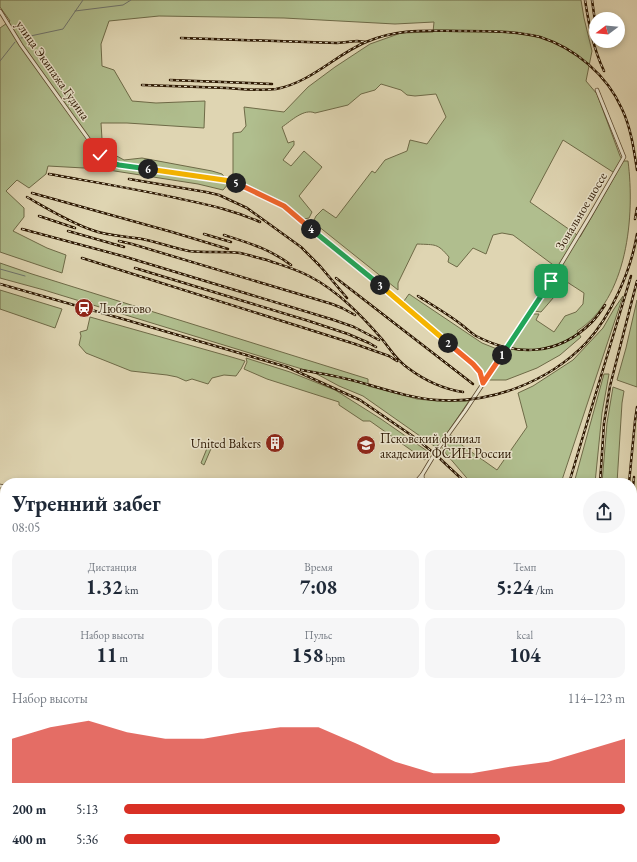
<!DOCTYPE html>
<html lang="ru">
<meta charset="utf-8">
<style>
:root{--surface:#fff;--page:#f6f6f7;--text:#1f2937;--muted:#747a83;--accent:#d93025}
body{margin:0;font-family:"EB Garamond",serif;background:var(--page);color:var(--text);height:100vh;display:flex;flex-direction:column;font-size:15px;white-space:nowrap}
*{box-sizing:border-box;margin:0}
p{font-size:13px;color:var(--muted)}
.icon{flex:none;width:22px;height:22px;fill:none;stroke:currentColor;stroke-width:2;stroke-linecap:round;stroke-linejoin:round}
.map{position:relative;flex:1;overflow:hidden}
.details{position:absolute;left:0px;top:478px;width:637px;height:384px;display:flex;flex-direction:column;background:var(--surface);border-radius:16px 16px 0 0;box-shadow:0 2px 6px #0003}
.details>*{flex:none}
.needle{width:26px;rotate:254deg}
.fabs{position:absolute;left:589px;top:12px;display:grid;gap:8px}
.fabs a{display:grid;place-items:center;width:36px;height:36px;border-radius:50%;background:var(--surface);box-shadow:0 2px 6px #0003;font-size:20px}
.pin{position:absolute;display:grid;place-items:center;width:34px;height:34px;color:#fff;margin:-17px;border-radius:8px;box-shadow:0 2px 6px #0006}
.km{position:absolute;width:20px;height:20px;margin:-10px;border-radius:50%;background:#222;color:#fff;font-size:11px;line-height:20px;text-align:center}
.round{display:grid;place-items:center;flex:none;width:42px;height:42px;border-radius:21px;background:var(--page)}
.summary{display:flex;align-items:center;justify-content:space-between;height:68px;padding:0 12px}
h1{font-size:22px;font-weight:700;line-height:30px}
.stats{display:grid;grid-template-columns:repeat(3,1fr);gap:6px;height:68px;padding:4px 12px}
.stats div{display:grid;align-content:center;border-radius:10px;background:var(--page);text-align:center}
.stats b{font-size:20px;font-weight:700}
.stats small{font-size:11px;font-weight:400}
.stats p{font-size:11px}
.chart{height:112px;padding:8px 12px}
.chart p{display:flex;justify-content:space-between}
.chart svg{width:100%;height:72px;margin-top:4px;fill:var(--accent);opacity:.7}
ul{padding:0 12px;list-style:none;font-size:13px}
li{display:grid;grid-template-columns:64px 48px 1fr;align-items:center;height:30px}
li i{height:10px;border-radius:5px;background:var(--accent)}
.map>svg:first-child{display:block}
</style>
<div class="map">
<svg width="637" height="862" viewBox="0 0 637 862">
<rect width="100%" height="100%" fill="#dfd5b2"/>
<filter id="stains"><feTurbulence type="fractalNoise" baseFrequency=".005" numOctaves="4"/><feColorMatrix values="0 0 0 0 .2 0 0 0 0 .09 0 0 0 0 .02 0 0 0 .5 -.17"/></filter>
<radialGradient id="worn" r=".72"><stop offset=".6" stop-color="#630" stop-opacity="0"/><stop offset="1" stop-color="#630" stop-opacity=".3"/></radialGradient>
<g fill="#b0be8e" stroke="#6e6a47" fill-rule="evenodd">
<path d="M0,0H581L584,18L592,51L586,81L597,94L620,156L623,161H628C635,215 628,299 577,331L581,337L560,355L537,368L506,380H488L532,314H539L536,320L554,332L565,316L576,312L583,304L584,293L567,282L541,312L534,311L555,279L560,270L513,235L502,233L493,235L486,254L473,248L457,267L448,262L449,257C437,243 436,245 417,244L398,283V290L313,222L316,216L323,209L336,218L372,171L375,173L385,160L407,151L410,140L427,144L446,117L436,94L415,96L407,95L401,90L381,84L375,90L361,94L348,105L315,113C304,108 291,121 282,127L288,143L294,141V145L283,160L291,166L304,151L322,167L299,196L312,212L309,218L304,219C297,214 290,207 282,202C266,193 246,188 233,175V133L241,132L246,126L244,107L284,112L308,87L335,67L370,44L401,33L433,32L434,22L395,24L284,18L159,16L109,21L101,44L102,66L114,70L132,101L156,103L205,101L204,128L127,123H101L102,139L107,148L113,154L124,160L142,158L212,171L222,174L229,183L223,190L198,184L102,169L48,166L46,174L29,188L17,180L6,191L24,208V217L13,231L47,248L66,255L62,273L0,252V28L10,21L0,7ZM563,140L616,174L580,237L530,202Z"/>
<polygon points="0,263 32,274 368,379 368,386 417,399 437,401 469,401 437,448 363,396 339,386 315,373 44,290 0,278"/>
<polygon points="0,290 62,309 55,328 0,309"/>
<polygon points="409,294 482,343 502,351 488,373 484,374 474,362 430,325 404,301"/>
<polygon points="623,296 561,483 471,483 442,449 451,435 463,446 497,470 527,427 518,393 533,386 573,360 603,328 614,309"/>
<polygon points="637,300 637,387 617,380 626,348"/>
<polygon points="90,317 228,356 245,361 241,369 236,376 224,375 212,378 208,384 192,379 186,381 177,377 167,375 131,371 86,353 79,345 81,336 80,332 87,330"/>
<polygon points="246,358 290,372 335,390 381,419 430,453 425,460 370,421 363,421 339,405 339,402 267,379 244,369 247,362"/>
<polygon points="604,374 609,374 602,413 595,483 574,483"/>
<polygon points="613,387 624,391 622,403 617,483 602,483 607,423"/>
<polygon points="210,441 213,444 204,465 201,463"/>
<polygon points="0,763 5,763 5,853 0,846"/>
<polygon points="632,819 637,836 637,861 632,846"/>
<polygon points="9,857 52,857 45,862 13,862"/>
<polygon points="253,857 429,857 423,859 419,862 256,862"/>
<polygon points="595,857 612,857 614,862 598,862"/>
</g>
<g fill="#9ab5b9" stroke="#6e756f">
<polygon points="0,749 5,750 5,763 0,763"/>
<polygon points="429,857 443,857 437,861 435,860 432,862 419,862 423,859"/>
</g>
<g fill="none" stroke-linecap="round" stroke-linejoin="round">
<g stroke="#6e756f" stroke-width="1">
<polyline points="75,11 123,5 131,0"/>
<polyline points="21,38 63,29 83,0"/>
<polyline points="0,61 15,42"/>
<polyline points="0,269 25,276"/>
<polyline points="0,667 5,668"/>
<polyline points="0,767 5,776"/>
<polyline points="0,803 3,800 5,795"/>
<polyline points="632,836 637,853"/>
<polyline points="606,857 607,862"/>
</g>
<polyline stroke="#9ab5b9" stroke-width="5.5" points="419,857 420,862"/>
<defs>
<g id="minor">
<polyline points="0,11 21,45 100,155 108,162 119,165 231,181 284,205 398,300 473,364 480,372 483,383"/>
<polyline points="422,475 423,483"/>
<polyline points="415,483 422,475 437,450 465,411 551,281 590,216 624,157 597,90"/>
<polyline points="0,486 5,487"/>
<polyline points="0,575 5,575"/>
<polyline points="0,576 5,584"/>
<polyline points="632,626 637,626"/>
<polyline points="632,659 637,658"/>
<polyline points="0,696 5,695"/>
<polyline points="632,698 637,697"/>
<polyline points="632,701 637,717"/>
<polyline points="632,734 637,733"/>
<polyline points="0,738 5,738"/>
<polyline points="632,768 637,767"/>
<polyline points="249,857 252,862"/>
<polyline points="50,862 57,857"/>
<polyline points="466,862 467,857"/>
</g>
<g id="major">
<polyline points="0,658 5,659"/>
<polyline points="531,857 536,862"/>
</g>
</defs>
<use href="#minor" stroke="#58462c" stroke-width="4.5"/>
<use href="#major" stroke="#2b1600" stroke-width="5.5"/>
<use href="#minor" stroke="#eae4cd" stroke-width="3"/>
<use href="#major" stroke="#dfd5b2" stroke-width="4"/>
<defs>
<g id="rail">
<path d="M585,0C589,25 593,48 604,71"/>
<polyline points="592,0 596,28"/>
<polyline points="181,38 337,43 357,41 366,42"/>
<polyline points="170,80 272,84"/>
<path d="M142,85C171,86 199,87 227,88C243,89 260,91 276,89C310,83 335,55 366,42C400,28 427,31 462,31C486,31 517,31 540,37C575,48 607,75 622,109C631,128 634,150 637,170"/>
<path d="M49,174C93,182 137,189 181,199C209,205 233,210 260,222"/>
<polyline points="129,179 206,192 219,195 247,208 301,247 320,266 347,298"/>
<polyline points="32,193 172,232 228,249"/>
<path d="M27,197C48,209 69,222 92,230C108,236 125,236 142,239C158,242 173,248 189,251C206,253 223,251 240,253C249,255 258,258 267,260C281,265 296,269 309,276C338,291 361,315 382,339C390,349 397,361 408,368C424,380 443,389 463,392"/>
<polyline points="39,216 75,228"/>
<polyline points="635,219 637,208"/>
<polyline points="22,229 126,257 334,320 354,327 379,340"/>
<polyline points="68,231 124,247"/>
<polyline points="204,234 231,242"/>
<path d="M224,235C249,243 270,249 291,265"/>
<polyline points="119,241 132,244 332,304 342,308 355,315"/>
<polyline points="82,258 355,344 389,356 397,361"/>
<polyline points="135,268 309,321 348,334 369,343 376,347"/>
<polyline points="336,278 473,384"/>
<polyline points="0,284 123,319 287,367 360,400 414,437 435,454 466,483"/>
<path d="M418,296C432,305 448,314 462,325C466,328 471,333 476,336C517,357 558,356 592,322C597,317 601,311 605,305"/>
<path d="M301,370C319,373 337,376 355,381C382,388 409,398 437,400C491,404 548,382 586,343C611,316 631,271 637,234"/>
<polyline points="569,483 631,276"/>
<polyline points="600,483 604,423 610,386 637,281"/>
<polyline points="629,483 635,421 637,407"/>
<polyline points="632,499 634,477"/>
<polyline points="618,857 619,862"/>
<polyline points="502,862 504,857"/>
</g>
</defs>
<use href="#rail" stroke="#2b1600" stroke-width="2.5"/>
<use href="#rail" stroke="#eae4cd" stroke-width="1" stroke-dasharray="3" stroke-linecap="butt"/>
</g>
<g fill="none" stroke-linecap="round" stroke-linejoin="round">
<defs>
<polyline id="split-1" points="502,355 551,281"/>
<polyline id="split-2" points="448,343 473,364 480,372 483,383 502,355"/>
<polyline id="split-3" points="380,285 448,343"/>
<polyline id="split-4" points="311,229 380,285"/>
<polyline id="split-5" points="236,183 284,206 311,229"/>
<polyline id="split-6" points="148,169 231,181 236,183"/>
<polyline id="split-7" points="100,155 108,162 119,165 148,169"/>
</defs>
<use href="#split-1" stroke="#fff" stroke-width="8"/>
<use href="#split-2" stroke="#fff" stroke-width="8"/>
<use href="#split-3" stroke="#fff" stroke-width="8"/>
<use href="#split-4" stroke="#fff" stroke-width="8"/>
<use href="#split-5" stroke="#fff" stroke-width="8"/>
<use href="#split-6" stroke="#fff" stroke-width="8"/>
<use href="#split-7" stroke="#fff" stroke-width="8"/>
<use href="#split-1" stroke="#22a559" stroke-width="5"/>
<use href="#split-2" stroke="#f0652b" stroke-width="5"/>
<use href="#split-3" stroke="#f5b400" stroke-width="5"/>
<use href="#split-4" stroke="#22a559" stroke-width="5"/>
<use href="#split-5" stroke="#f0652b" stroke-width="5"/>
<use href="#split-6" stroke="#f5b400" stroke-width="5"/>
<use href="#split-7" stroke="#22a559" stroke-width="5"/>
</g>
<defs>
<symbol id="station-disc" viewBox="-11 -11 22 22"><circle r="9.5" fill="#8f2418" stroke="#eae4cd"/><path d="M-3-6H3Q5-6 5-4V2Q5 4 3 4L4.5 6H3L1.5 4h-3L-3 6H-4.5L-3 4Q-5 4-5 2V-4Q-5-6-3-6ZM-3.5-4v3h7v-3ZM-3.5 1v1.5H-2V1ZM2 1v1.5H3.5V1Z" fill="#fff"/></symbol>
<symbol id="building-disc" viewBox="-11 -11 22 22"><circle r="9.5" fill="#8f2418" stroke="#eae4cd"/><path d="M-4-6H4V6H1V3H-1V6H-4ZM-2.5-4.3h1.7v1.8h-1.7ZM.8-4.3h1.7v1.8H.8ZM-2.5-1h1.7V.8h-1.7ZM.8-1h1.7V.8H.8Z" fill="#fff"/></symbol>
<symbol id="university-disc" viewBox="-11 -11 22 22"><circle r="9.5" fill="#8f2418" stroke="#eae4cd"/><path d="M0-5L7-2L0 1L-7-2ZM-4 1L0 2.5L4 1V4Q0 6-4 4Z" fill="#fff"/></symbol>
</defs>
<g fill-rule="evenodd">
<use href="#station-disc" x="73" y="297" width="22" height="22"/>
<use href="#building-disc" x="264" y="432" width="22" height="22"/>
<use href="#university-disc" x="355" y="434" width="22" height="22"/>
</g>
<g text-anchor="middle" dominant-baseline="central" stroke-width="3" stroke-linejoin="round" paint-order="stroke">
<g font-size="13" fill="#2b1600" stroke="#eae4cd">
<text transform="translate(53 70) rotate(55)">улица Экипажа Гудина</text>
<text transform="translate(581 211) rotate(-59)">Зональное шоссе</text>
</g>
<g font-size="13" fill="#2b1600" stroke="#eae4cd" text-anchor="start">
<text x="98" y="308">Любятово</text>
<text x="380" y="438">Псковский филиал<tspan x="380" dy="15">академии ФСИН России</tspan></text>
<text x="261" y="443" text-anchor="end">United Bakers</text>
</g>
</g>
<rect width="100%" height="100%" filter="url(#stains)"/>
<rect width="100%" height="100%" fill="url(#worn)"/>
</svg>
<div class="fabs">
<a><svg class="needle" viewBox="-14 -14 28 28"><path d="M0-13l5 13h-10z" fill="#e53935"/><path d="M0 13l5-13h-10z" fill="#747a83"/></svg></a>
</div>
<div class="pin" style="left:551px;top:281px;background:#1e9e55"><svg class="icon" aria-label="arrive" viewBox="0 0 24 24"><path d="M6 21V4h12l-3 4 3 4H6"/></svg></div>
<div class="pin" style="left:100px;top:155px;background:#d93025"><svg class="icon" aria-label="check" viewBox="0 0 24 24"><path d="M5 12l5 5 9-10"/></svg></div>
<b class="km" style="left:502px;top:355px">1</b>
<b class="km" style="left:448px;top:343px">2</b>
<b class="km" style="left:380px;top:285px">3</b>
<b class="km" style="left:311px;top:229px">4</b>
<b class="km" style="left:236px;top:183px">5</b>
<b class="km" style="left:148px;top:169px">6</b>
<section class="details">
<div class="summary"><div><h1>Утренний забег</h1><p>08:05</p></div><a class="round"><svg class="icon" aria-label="share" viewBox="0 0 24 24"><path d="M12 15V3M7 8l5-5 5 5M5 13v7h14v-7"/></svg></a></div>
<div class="stats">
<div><p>Дистанция</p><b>1.32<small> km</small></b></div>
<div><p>Время</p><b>7:08</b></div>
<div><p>Темп</p><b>5:24<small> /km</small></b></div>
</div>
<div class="stats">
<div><p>Набор высоты</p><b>11<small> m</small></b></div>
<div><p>Пульс</p><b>158<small> bpm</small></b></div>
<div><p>kcal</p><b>104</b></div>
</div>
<div class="chart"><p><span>Набор высоты</span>114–123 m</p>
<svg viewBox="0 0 160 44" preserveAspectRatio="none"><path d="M0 44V17L10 10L20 6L30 13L40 17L50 17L60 13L70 10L80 10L90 20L100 31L110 38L120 38L130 34L140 31L150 24L160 17V44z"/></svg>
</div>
<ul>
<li><b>200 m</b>5:13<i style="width:100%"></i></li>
<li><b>400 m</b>5:36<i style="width:75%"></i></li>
</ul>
</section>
</div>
